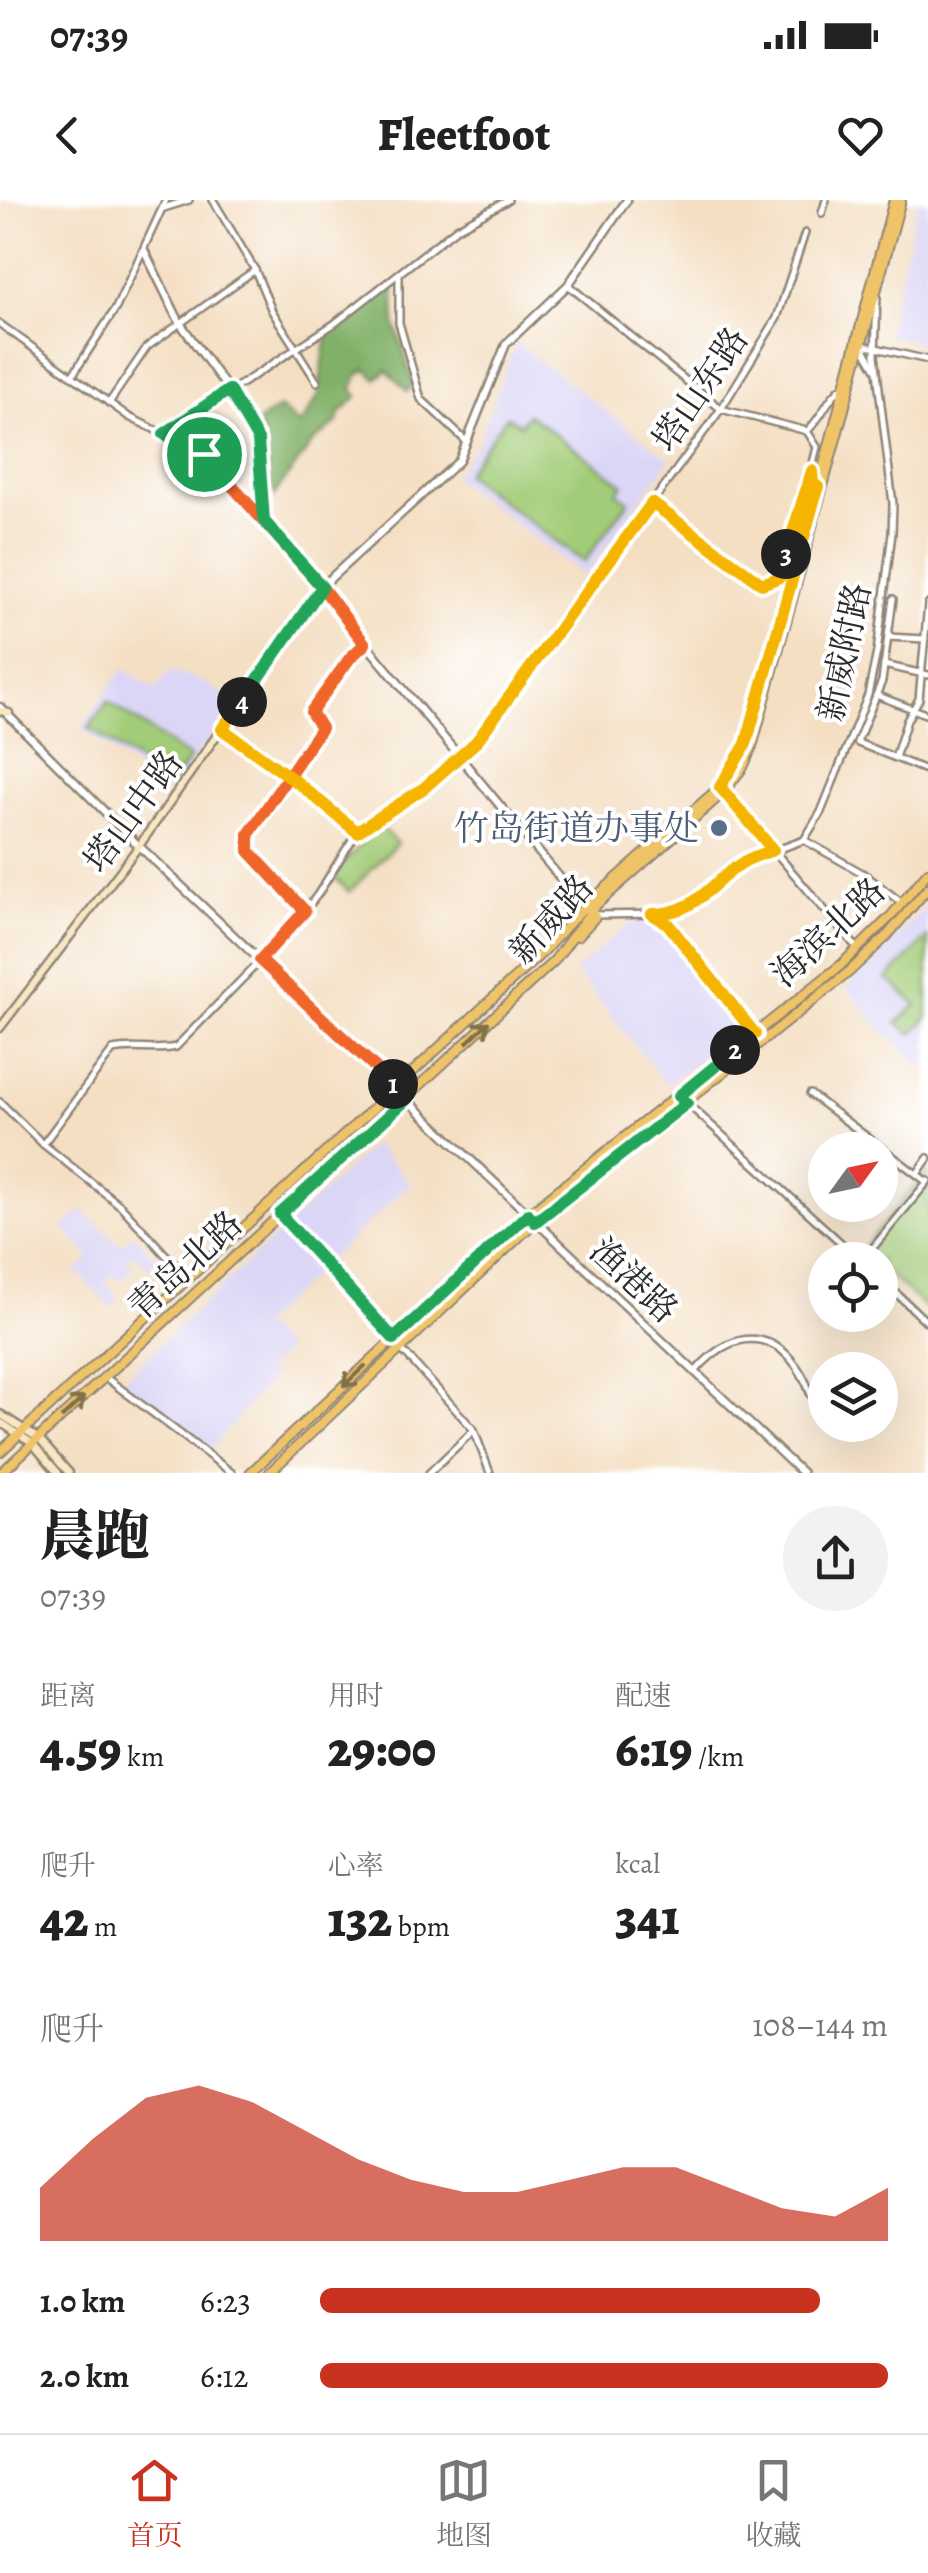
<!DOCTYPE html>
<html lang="zh">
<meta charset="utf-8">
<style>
:root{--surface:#fff;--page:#f2f2f2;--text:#222;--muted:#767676;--line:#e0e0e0;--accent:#c8321e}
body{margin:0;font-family:Alegreya,"Noto Serif SC",serif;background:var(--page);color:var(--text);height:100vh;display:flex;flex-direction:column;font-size:38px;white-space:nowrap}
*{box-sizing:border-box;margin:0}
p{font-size:32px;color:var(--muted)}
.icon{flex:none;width:55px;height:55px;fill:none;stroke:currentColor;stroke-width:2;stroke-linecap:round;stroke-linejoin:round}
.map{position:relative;height:1273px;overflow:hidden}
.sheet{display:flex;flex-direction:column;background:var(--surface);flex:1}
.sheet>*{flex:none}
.needle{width:65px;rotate:57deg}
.buttons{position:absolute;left:808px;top:932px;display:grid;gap:20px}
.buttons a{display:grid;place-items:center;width:90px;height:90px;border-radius:50%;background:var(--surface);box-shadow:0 10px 40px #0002;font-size:50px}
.pin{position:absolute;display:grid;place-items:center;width:85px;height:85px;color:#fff;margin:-42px;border:5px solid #fff;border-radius:50%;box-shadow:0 2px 10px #0007}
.km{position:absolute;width:50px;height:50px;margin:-25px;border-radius:50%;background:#222;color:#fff;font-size:28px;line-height:50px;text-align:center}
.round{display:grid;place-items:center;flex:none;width:105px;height:105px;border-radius:52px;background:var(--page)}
.headline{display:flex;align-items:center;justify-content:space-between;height:170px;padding:0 40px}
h1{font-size:55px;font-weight:800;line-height:75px}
.stats{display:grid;grid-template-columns:repeat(3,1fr);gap:15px;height:170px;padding:10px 40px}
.stats div{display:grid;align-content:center}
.stats b{font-size:50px;font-weight:800}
.stats small{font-size:28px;font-weight:400}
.stats p{font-size:28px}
.chart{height:280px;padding:20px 40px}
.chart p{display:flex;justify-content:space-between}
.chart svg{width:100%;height:180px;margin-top:10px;fill:var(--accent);opacity:.7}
ul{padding:0 40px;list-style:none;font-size:32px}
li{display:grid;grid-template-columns:160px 120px 1fr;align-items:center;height:75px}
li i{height:25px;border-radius:12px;background:var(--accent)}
.status{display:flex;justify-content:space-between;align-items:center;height:70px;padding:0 50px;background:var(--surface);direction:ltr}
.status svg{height:28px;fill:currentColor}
header{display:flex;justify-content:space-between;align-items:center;height:130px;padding:0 40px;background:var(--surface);font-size:45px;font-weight:800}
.tabs{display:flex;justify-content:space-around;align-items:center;height:140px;border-top:2px solid var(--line);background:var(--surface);font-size:28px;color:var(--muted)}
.tabs a{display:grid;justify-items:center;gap:5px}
.tabs .on{color:var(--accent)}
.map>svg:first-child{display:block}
</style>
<div class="status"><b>07:39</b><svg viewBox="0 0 49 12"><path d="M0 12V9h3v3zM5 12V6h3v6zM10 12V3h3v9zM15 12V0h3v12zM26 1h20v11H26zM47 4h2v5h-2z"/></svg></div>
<header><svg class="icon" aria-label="back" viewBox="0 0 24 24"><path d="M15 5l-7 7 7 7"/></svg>Fleetfoot<svg class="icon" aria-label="heart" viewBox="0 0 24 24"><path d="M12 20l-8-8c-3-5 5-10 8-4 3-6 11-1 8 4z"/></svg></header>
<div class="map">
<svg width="928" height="1273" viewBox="0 0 928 1273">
<rect width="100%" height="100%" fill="#fff"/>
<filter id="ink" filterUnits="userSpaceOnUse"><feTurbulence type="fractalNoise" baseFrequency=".01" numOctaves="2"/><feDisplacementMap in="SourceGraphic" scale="20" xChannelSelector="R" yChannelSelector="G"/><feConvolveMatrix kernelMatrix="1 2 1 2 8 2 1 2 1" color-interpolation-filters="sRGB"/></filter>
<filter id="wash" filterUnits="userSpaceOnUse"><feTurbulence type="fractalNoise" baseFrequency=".0048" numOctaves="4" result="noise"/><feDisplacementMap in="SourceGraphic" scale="40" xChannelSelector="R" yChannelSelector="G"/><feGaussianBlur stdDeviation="2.25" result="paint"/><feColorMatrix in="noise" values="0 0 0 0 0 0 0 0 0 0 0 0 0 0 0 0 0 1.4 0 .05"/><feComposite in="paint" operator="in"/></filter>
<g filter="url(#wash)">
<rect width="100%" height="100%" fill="#f4dfc3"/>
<g fill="#dbd6f6">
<polygon points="918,0 928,0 928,146 886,135"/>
<polygon points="516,143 670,259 585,376 452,277 478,243"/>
<polygon points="124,468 155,490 170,470 208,484 235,503 170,593 81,528"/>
<polygon points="928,705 928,866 923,862 920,865 881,829 846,787"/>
<polygon points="633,720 655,720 739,826 667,885 575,771"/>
<polygon points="374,944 411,983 261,1124 286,1151 267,1169 273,1176 210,1250 121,1181"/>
<polygon points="82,1010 121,1046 134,1034 160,1062 147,1068 134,1054 127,1061 133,1069 120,1081 113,1074 105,1081 117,1096 114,1099 117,1103 111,1108 76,1071 90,1057 63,1028"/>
</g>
<g fill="#a2cc77" stroke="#667c51" stroke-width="2.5">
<polygon points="528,214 623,284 617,293 629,301 584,362 465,274 507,216 520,225"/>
<polygon points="108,501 190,558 171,585 89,528"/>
<polygon points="379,626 397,643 349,692 332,675"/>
<polygon points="928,737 928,817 912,834 897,823 917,805 887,779"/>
<polygon points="928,970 928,1110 880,1067 880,1060 872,1060 861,1050"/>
</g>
<polygon fill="#81b068" stroke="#566e4a" stroke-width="2.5" points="394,87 395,123 414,185 407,191 387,170 376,179 366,169 357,177 352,189 358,196 340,213 338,222 313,242 270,300 266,243 258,222 279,208 300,225 318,197 327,134"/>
</g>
<g filter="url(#ink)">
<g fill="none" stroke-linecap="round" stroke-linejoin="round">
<defs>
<g id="minor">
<polyline points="213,0 255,70 272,111 317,182"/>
<polyline points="164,8 189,0"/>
<polyline points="822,13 826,0"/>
<polyline points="399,75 399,123 421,199 467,242"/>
<polyline points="568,85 721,209 807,231 817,247 811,271 813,284 818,287"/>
<polyline points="0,124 129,217 205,254 262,319"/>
<polyline points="863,145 928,160"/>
<polyline points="863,147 875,168"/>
<polyline points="72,176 116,108 166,0"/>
<polyline points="109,203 147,147 255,70"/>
<path d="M807,231C823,217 827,197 845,185"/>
<polyline points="164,234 334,124 457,28 508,0"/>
<polyline points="652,303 762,384 780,377 810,276"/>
<polyline points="888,437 925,439"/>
<polyline points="884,465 928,475"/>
<polyline points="876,495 928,515"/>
<polyline points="223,529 299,583 357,632"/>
<polyline points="857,542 882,481 893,399"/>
<polyline points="858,543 928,571"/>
<polyline points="895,558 907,520 919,499 928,404"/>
<polyline points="725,593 857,748"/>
<polyline points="804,640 864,674 902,703"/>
<polyline points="305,711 249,651 249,634 321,528 311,512 350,458 365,444"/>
<polyline points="593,715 664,714 699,701 742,663 804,640 821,612 868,495 877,452 892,333 893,304 875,155 877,96"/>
<polyline points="654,716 668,724 762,842"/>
<polyline points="810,894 927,982"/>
<polyline points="679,896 860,1060"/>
<polyline points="0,902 43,944 121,1006 187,1078"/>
<path d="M43,944L113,850C134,845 154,852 176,847L293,727L318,694L357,632L425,588L476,542L721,209L777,118L805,33"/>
<polyline points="917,974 928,958"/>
<polyline points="280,1014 474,1230 490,1273"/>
<polyline points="863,1060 928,981"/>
<polyline points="880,1078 928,1123"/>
<path d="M695,1172C739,1119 789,1133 811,1195"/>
<polyline points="105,1177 232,1273"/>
<polyline points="429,1273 474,1230"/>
</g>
<g id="tertiary">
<polyline points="144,50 180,123 246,214 258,240 264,321 585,708"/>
<polyline points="321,387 459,261 506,144 568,85 627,0"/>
<polyline points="0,507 139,646 802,1273"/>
</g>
<g id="secondary">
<polyline points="0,511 9,513"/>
<polyline points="0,828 139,646 321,387"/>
<polyline points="0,1214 39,1239 69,1273"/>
<polyline points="0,1222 33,1244 58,1273"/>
</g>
<g id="primary">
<polyline points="821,276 894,0"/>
<polyline points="578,736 595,717"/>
<polyline points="0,1252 544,751 584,707 720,587 738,562 746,544 816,294"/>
<polyline points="1,1273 554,761 596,705 724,592 743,567 752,547 901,0"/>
<polyline points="250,1273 528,1014 841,765 891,716 928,672"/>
<polyline points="269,1273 535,1022 849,772 886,737 928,688"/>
</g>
</defs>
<use href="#minor" stroke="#908577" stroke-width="10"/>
<use href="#tertiary" stroke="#908577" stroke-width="11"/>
<use href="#secondary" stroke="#908577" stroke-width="11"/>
<use href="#primary" stroke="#908577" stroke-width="12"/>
<use href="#minor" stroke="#fff" stroke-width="5"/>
<use href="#tertiary" stroke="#fff" stroke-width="6"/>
<use href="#secondary" stroke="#f9e7c3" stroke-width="6"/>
<use href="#primary" stroke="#efc469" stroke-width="8"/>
</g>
<defs><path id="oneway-shaft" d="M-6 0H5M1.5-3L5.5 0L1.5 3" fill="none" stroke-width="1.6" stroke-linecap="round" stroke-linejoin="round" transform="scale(2.5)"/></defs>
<g stroke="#837047">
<use href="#oneway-shaft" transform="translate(478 832) rotate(-43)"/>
<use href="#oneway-shaft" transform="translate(354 1176) rotate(137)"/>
<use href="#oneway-shaft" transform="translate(73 1207) rotate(-43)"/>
</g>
</g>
<g fill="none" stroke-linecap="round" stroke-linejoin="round" filter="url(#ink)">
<defs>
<polyline id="split-1" points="204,254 322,387 365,444 350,458 311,512 321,528 249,634 249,651 305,711 260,760 393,884"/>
<polyline id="split-2" points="393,884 407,899 280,1014 394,1139 528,1014 535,1022 687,903 679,896 735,850"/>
<path id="split-3" d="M735,850L755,834L668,724L652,714C697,714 709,684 742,663C751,657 763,654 773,650L720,587L746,544L818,287L813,284L812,271L786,354"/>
<polyline id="split-4" points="242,502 222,529 298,583 357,632 424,588 476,542 652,303 762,384 780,377 786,354"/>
<polyline id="split-5" points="204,254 164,234 229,190 258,240 264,321 322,387 242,502"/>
</defs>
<use href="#split-1" stroke="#fff" stroke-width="20"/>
<use href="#split-2" stroke="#fff" stroke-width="20"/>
<use href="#split-3" stroke="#fff" stroke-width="20"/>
<use href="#split-4" stroke="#fff" stroke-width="20"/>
<use href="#split-5" stroke="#fff" stroke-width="20"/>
<use href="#split-1" stroke="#f0652b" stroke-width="12"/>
<use href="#split-2" stroke="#22a559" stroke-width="12"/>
<use href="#split-3" stroke="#f5b400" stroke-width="12"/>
<use href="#split-4" stroke="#f5b400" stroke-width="12"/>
<use href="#split-5" stroke="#22a559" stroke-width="12"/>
</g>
<circle fill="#5c6f8a" stroke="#fff" stroke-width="4" cx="719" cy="628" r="10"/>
<g text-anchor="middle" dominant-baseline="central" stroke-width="8" stroke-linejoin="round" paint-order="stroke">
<g font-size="35" fill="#2b2b2b" stroke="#fff">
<text transform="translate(700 189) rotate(-56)">塔山东路</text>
<text transform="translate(844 452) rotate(-78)">新威附路</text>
<text transform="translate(133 611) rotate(-54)">塔山中路</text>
<text transform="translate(551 719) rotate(-48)">新威路</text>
<text transform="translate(828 732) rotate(-43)">海滨北路</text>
<text transform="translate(185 1065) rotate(-43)">青岛北路</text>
<text transform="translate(634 1080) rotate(43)">渔港路</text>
</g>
<g font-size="35" fill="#4e5e75" stroke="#fff" text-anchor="end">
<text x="699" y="628">竹岛街道办事处</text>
</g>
</g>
</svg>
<div class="buttons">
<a><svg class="needle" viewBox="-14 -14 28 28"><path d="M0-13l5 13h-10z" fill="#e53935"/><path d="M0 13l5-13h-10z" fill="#767676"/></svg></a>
<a><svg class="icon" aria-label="locate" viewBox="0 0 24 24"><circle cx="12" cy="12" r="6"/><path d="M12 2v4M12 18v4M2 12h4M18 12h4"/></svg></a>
<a><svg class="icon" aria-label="layers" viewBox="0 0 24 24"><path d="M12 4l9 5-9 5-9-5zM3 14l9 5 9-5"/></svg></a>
</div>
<div class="pin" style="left:204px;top:254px;background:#1e9e55"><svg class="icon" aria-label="arrive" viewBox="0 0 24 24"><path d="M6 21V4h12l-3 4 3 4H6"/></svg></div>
<b class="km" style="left:393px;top:884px">1</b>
<b class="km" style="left:735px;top:850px">2</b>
<b class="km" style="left:786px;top:354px">3</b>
<b class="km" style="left:242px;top:502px">4</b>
</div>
<section class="sheet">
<div class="headline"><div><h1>晨跑</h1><p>07:39</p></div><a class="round"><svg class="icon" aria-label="share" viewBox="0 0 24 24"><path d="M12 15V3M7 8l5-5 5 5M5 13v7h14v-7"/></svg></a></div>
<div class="stats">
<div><p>距离</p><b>4.59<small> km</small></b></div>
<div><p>用时</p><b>29:00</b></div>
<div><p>配速</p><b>6:19<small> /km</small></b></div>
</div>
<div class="stats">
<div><p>爬升</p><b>42<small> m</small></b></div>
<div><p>心率</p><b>132<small> bpm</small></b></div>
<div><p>kcal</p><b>341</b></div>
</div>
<div class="chart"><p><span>爬升</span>108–144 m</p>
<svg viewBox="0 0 160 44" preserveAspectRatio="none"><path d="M0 44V31L10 19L20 9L30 6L40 10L50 17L60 24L70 29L80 32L90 32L100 29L110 26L120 26L130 31L140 36L150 38L160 31V44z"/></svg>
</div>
<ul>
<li><b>1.0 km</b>6:23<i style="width:88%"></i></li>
<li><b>2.0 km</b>6:12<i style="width:100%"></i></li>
</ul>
</section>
<nav class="tabs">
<a class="on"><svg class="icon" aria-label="home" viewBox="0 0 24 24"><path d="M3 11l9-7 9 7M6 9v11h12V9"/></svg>首页</a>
<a><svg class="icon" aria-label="map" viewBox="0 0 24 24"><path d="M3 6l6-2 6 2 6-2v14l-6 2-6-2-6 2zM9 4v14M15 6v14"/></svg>地图</a>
<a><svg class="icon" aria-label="saved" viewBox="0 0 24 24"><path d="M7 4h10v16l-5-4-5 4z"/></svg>收藏</a>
</nav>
